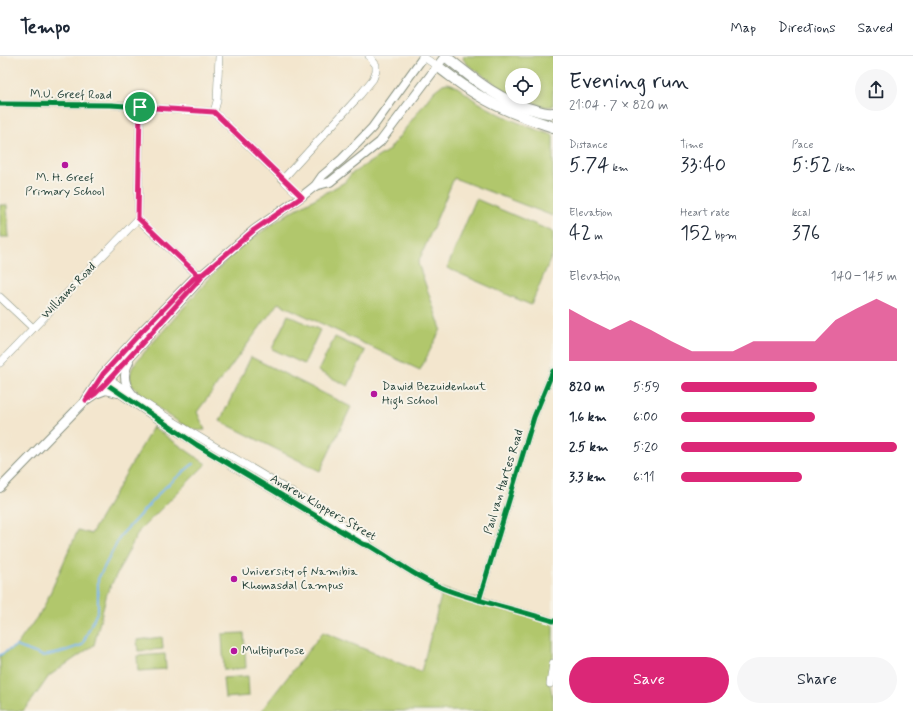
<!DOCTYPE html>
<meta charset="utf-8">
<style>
:root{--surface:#fff;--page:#f6f6f7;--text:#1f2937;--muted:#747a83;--line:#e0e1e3;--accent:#db2777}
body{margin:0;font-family:Mynerve,sans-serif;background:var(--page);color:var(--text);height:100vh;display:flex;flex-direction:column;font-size:15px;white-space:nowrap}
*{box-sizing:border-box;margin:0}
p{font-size:13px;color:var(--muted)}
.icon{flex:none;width:22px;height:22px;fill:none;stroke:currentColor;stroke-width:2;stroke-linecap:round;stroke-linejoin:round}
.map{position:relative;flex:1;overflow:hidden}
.drawer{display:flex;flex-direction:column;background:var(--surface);width:360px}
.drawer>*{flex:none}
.fabs{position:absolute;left:505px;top:12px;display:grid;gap:8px}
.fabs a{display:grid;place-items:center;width:36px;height:36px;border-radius:50%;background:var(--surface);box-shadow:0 2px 6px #0003;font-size:20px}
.pin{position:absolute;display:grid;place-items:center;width:34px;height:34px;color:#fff;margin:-17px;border:2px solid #fff;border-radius:50%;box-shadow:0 1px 4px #0007}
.round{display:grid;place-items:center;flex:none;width:42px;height:42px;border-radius:21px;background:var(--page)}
.headline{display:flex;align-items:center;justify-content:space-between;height:68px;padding:0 16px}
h1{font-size:22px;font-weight:600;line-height:30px}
.stats{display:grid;grid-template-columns:repeat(3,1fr);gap:6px;height:68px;padding:4px 16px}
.stats div{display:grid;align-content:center}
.stats b{font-size:20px;font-weight:600}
.stats small{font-size:11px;font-weight:400}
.stats p{font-size:11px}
.chart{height:112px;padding:8px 16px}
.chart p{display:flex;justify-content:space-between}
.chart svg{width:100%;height:72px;margin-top:4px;fill:var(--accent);opacity:.7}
.button{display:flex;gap:8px;margin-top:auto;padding:8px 16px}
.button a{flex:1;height:46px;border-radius:24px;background:var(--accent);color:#fff;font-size:16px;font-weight:600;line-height:46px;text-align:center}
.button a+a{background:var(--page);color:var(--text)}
ul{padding:0 16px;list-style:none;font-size:13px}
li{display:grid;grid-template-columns:64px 48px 1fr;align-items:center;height:30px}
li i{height:10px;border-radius:5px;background:var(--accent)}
header{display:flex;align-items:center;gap:24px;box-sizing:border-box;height:56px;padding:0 20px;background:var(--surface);border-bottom:1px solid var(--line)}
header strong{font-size:19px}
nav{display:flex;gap:22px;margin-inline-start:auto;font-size:14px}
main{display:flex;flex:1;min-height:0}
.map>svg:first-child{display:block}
</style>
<header>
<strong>Tempo</strong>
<nav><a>Map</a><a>Directions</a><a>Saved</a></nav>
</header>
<main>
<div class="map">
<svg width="553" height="655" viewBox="0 0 553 655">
<rect width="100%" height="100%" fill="#f7f3e8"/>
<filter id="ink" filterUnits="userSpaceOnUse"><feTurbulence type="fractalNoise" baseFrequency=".025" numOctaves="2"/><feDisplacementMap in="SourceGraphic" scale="8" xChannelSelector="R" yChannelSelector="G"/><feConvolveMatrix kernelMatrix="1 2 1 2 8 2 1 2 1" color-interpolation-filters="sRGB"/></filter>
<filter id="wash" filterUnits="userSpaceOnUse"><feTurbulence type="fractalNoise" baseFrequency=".012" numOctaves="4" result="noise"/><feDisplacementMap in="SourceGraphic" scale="16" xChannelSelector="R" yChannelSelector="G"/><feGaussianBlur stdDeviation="0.9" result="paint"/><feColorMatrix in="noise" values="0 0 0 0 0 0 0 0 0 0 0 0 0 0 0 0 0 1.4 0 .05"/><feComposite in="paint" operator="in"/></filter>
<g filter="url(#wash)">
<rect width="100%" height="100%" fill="#f3e6ce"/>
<g fill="#b1c76c" stroke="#688250">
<polygon points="464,0 553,0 553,50 545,51 517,41 534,41 534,19 512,19 512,39 507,36 468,9 463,3"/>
<path d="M448,27C459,30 467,39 476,45C501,60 526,71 553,79V160L454,122L418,207L441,273L420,314L278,247L197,356L205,374C202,374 198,375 195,374C186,373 133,336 131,327C129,320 131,313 135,307L216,215L244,188L289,157L345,126L351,118L389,94L434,35L443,28Z"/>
<polygon points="476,143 553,176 553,197 531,249 447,212"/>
<polygon points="0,149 7,149 9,181 0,181"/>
<polygon points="288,259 320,274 304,308 272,293"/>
<polygon points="335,281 365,295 348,330 318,315"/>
<polygon points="251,301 351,351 320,415 220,365"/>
<polygon points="153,371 206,408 139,475 107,537 94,589 49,620 33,643 23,655 0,655 0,599 16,590 43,553 78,474 91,478"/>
<polygon points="443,533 553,566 553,607 550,628 553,643 553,655 261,655 323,576 421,616"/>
<polygon points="244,577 246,612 224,614 222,578"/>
<polygon points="162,581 163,593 138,595 137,584"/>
<polygon points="165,598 166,613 138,615 137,600"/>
<polygon points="248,620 249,640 225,642 223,622"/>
</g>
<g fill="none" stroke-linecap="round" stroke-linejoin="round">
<polyline stroke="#7fb9f0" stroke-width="2" points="0,599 16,590 43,600 59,597 82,589 98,554 98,523 121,479 137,462 163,433 193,408"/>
</g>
</g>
<g filter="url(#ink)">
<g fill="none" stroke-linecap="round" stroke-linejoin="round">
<defs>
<g id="minor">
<polyline points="219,0 217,45 214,56 301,141"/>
<polyline points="422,0 437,10"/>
<polyline points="0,48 111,49 214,56"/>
<polyline points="140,51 138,163 201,222"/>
<polyline points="283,123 360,39 373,23 376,15 376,9 369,0"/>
<polyline points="0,241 33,272"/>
<polyline points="0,307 138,163"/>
<path d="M103,318C187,380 282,425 367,485L370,490"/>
<path d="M114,334C194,390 279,438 363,488L370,490C395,505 422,525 450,535C484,547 519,554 553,565"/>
<polyline points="479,544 534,361 553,315"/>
<polyline points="550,628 553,607"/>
</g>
<g id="major">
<polyline points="315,130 330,126 380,86 445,0"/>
<path d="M129,306C122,319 124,330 135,341"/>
<polyline points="98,337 106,334 118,337"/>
<polyline points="87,342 103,318 142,275 193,223 200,218"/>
<polyline points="0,432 86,344 95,338 105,328 198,226 203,218 254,174 301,141 315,130 322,120 342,103 372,72 424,0"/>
</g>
<g id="highway">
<path d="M445,0C472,22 500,46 535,54C541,56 547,58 553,57"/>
<path d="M437,10C451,20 464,31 478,39C502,54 527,62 553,71"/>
</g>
</defs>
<use href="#minor" stroke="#899281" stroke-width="8"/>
<use href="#major" stroke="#899281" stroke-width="10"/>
<use href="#highway" stroke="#899281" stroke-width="12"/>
<use href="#minor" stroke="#fff" stroke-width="7"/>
<use href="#major" stroke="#fff" stroke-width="8"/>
<use href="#highway" stroke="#fff" stroke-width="10"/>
<defs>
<g id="cycleway">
<polyline points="0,48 111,49 214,56"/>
<path d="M99,323L197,389L363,488L370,490C395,505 422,525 450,535C484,547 519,554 553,565"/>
<polyline points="479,544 534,361 553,315"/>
</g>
</defs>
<use href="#cycleway" stroke="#f7f3e8" stroke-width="8"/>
<use href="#cycleway" stroke="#00873e" stroke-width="5"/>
</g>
</g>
<g fill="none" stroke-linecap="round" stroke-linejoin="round" filter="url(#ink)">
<defs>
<polyline id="route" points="140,51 138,162 198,219 201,222 105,328 95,338 86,344 103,318 142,275 193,223 198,219 203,218 254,174 302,141 214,56 140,51"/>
</defs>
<use href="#route" stroke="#fff" stroke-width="8"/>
<use href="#route" stroke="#db2777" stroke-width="5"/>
</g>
<g fill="#b5179e" stroke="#f7f3e8" stroke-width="1.5">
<circle cx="65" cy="109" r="4"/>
<circle cx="374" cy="338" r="4"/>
<circle cx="234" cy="523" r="4"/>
<circle cx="234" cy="595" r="4"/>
</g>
<g text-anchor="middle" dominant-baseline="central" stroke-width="4" stroke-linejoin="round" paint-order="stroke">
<g font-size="12" fill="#1f3d34" stroke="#f7f3e8">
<text transform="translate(71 39) rotate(1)">M.U. Greef Road</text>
<text transform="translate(69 235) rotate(-46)">Williams Road</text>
<text transform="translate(504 426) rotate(-73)">Paul van Hartes Road</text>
<text transform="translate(323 452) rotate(30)">Andrew Kloppers Street</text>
</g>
<g font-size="12" fill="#1f3d34" stroke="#f7f3e8" text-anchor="start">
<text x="65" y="122" text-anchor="middle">M. H. Greef<tspan x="65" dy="14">Primary School</tspan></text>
<text x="382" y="331">Dawid Bezuidenhout<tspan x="382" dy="14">High School</tspan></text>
<text x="242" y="516">University of Namibia<tspan x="242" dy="14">Khomasdal Campus</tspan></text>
<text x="242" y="595">Multipurpose</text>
</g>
</g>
</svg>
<div class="fabs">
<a><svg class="icon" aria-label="locate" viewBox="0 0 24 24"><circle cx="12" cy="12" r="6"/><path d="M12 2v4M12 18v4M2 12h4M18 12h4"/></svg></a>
</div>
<div class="pin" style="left:140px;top:51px;background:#1e9e55"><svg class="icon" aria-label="arrive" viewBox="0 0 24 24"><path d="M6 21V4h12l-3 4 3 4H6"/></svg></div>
</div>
<section class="drawer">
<div class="headline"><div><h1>Evening run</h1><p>21:04 · 7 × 820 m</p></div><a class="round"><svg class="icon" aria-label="share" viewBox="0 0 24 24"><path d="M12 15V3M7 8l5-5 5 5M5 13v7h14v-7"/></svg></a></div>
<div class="stats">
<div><p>Distance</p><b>5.74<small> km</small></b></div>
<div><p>Time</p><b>33:40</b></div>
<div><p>Pace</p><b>5:52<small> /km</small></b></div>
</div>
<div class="stats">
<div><p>Elevation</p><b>42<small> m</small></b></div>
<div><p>Heart rate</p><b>152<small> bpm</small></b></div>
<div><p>kcal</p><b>376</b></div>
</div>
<div class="chart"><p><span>Elevation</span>140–145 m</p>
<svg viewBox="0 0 160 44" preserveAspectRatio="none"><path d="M0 44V12L10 19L20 25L30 19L40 25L50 32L60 38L70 38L80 38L90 32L100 32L110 32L120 32L130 19L140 12L150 6L160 12V44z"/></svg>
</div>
<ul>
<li><b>820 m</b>5:59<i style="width:63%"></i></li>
<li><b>1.6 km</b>6:00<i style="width:62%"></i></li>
<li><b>2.5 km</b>5:20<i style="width:100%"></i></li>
<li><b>3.3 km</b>6:11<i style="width:56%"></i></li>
</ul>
<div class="button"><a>Save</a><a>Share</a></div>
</section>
</main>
